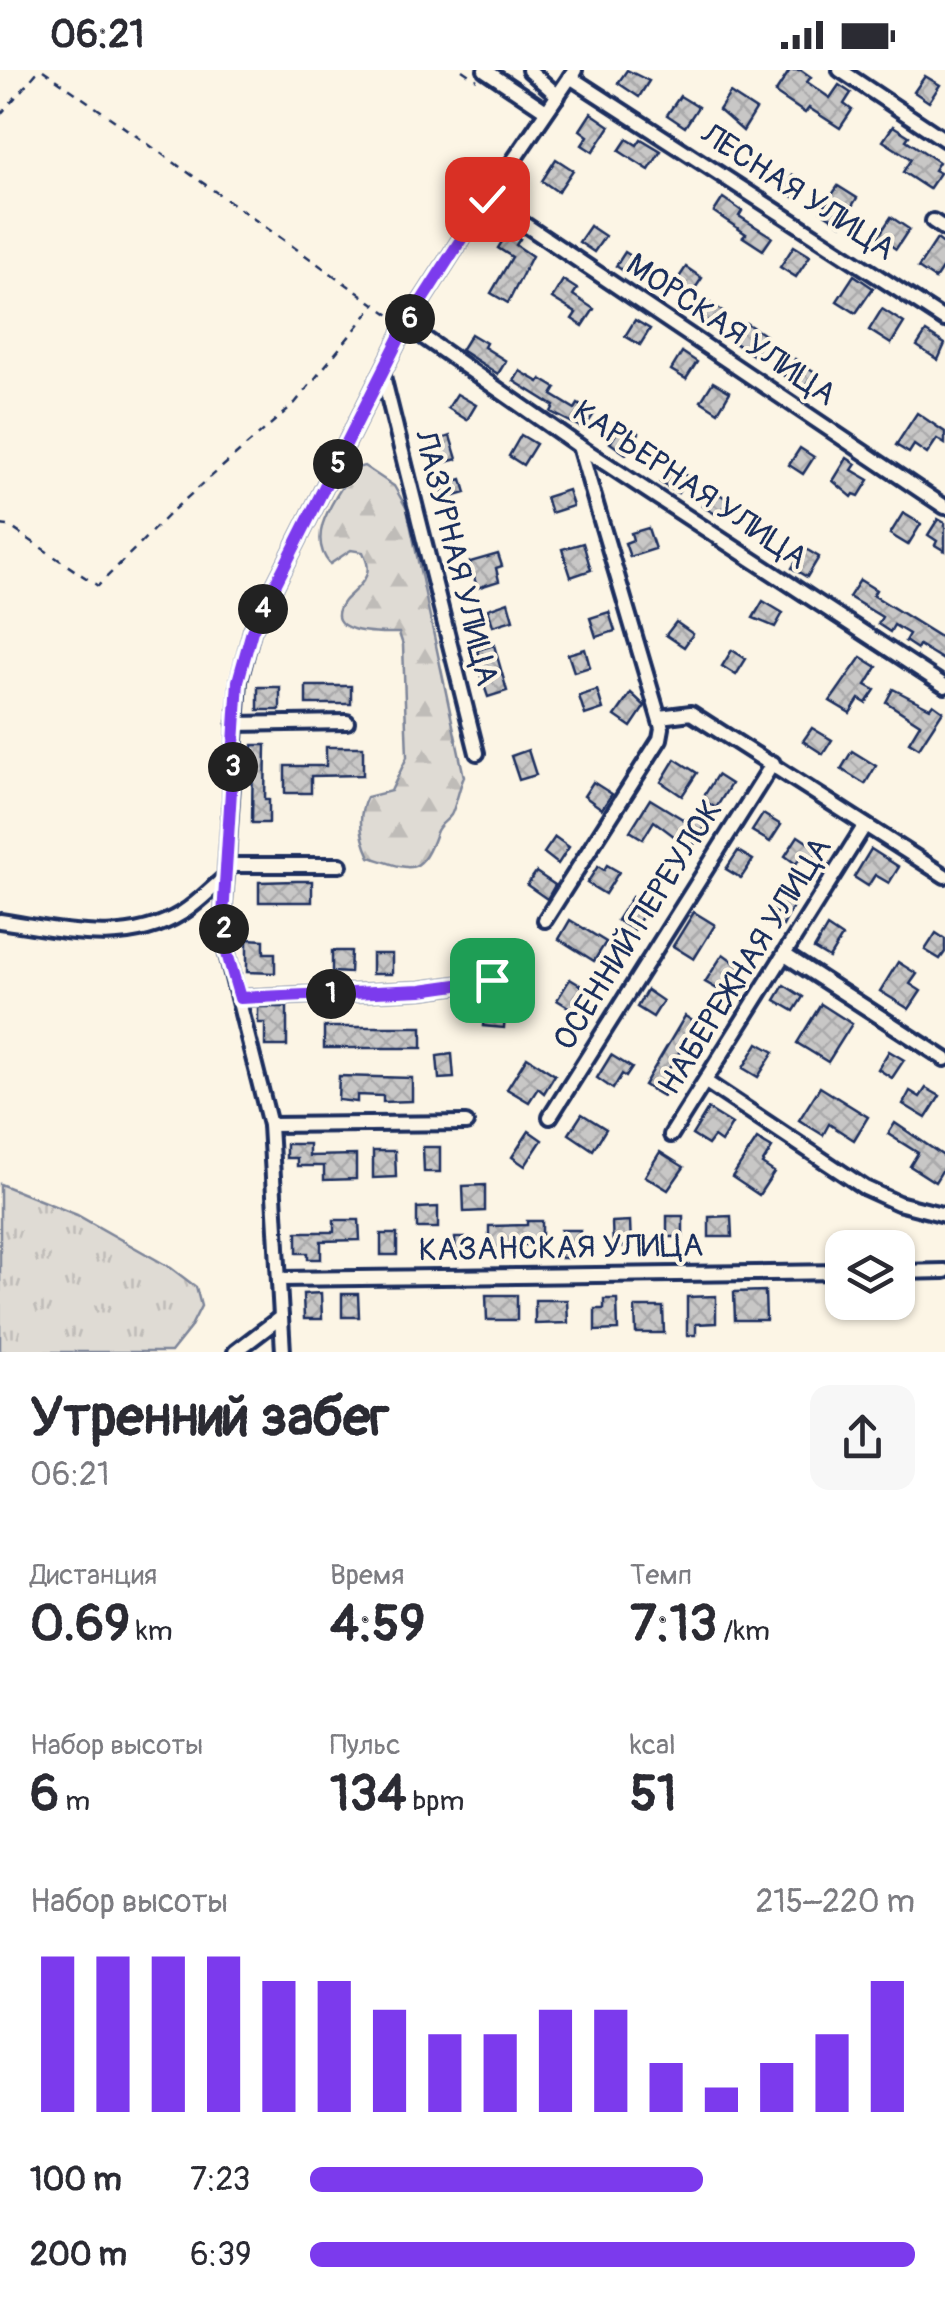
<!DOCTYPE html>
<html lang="ru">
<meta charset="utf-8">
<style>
:root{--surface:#fff;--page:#f7f7f7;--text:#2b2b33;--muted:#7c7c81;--accent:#7c3aed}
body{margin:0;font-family:Pangolin,sans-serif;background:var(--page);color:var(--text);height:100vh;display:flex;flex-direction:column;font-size:38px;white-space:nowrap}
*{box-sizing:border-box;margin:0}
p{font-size:32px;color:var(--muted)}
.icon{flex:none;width:55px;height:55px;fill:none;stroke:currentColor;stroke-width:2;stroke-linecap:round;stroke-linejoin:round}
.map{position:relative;height:1282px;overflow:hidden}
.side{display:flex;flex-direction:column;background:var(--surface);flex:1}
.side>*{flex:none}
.controls{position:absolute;left:825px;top:1160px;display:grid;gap:20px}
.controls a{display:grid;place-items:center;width:90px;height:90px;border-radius:20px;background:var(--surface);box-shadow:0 2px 8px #0004;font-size:50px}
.pin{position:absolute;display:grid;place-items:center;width:85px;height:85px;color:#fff;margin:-42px;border-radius:20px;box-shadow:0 5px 15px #0006}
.km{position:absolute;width:50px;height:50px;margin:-25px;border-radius:50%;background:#222;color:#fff;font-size:28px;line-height:50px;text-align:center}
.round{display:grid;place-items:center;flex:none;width:105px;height:105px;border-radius:20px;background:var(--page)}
.overview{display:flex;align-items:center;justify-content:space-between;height:170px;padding:0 30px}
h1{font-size:55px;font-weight:800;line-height:75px}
.metrics{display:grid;grid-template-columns:repeat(3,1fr);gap:15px;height:170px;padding:10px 30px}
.metrics div{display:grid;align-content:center}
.metrics b{font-size:50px;font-weight:800}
.metrics small{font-size:28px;font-weight:400}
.metrics p{font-size:28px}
.chart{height:280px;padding:20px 30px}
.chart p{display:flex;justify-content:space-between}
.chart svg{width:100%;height:180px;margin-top:10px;stroke:var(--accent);stroke-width:6}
ul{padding:0 30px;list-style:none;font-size:32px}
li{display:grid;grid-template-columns:160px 120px 1fr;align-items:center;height:75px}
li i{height:25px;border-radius:12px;background:var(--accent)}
.status{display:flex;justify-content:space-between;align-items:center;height:70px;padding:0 50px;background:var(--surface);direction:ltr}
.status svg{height:28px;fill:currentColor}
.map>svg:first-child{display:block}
</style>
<div class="status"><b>06:21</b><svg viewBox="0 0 49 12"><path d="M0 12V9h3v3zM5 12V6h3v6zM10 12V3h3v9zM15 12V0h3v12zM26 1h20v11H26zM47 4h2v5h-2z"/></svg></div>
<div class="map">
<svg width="945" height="1282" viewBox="0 0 945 1282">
<defs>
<pattern id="grass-tufts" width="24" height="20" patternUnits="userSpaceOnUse" patternTransform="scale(2.5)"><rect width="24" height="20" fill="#dfdbd4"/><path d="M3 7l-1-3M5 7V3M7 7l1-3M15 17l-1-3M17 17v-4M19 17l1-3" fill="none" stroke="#bfbcb8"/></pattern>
<pattern id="forest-firs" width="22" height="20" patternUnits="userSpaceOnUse" patternTransform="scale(2.5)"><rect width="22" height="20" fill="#dfdbd4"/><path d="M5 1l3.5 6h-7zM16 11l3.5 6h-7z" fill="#bfbcb8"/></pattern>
<pattern id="building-cross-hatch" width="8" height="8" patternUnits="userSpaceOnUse" patternTransform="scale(2.5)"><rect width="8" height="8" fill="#c8c7c6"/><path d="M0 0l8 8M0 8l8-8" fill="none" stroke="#ababac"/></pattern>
</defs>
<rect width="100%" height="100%" fill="#fcf5e5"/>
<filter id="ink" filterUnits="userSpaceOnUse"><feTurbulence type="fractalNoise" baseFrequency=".01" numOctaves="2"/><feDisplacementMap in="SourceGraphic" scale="20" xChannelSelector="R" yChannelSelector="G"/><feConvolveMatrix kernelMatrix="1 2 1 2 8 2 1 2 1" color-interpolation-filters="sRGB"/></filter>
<g filter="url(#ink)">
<polygon fill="url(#grass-tufts)" stroke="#7d8599" stroke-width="2.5" points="0,1114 77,1145 171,1198 196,1217 201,1236 190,1258 171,1282 0,1282"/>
<path fill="url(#forest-firs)" stroke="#7d8599" stroke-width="2.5" d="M364,396L394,416L407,439L464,707C459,717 456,736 451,745C446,752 439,754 436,763C420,808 411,800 370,787C361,768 357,746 367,727L391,721L407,687L403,575L399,563C383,563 318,565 344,531C351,523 362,516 366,506C370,498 366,489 363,482L351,480L330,494C304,464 337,427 353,399Z"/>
<g fill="url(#building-cross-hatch)" stroke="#1b2f5e" stroke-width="2.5">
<polygon points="627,0 649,11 639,27 618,13"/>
<polygon points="790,0 801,0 811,7 807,12 830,28 839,15 851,23 844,34 852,40 840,58 809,38 805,43 775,23"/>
<polygon points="925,6 940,15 929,32 914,22"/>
<polygon points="730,23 756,40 743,61 719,40"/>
<polygon points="680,26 698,37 685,57 667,45"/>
<polygon points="591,43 610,56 593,82 582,75 588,66 580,60"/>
<polygon points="893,56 909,66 906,70 939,92 934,100 940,103 929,119 903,102 911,89 883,71"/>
<polygon points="627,69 637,75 641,69 661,81 649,100 619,81"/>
<polygon points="556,89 573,100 558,122 542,111"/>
<polygon points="793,105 807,114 797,129 783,120"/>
<polygon points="838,116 857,128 841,154 821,141"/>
<polygon points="723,128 742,141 739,146 772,167 763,180 743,167 746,164 714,142"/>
<polygon points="891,147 909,159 896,179 878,167"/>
<polygon points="590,156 605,166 594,182 579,172"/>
<polygon points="508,162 520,169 516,175 532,186 508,233 491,223 512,187 498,178"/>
<polygon points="937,169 945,175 945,194 935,209 918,198"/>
<polygon points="794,176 810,186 796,207 780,197"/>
<polygon points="625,182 645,195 636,209 616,196"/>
<polygon points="686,197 702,208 690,226 674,215"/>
<polygon points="854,205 873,218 856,243 837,231"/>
<polygon points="563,210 577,219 573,225 594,239 583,256 572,249 576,243 552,228"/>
<polygon points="707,231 724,242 715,256 698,245"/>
<polygon points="882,239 904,253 891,274 869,260"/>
<polygon points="635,250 650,259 640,275 625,266"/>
<polygon points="746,253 766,266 753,285 733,272"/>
<polygon points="926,262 945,274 938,290 917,276"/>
<polygon points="471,264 486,273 484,277 506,291 498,304 461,280"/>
<polygon points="682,282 697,292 686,309 671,300"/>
<polygon points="795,289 815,302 804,319 784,306"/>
<polygon points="520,301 539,312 541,309 556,318 552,325 575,339 578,334 594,344 584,359 551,342 554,336 514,311"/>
<polygon points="713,312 730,322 718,342 701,331"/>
<polygon points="457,324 476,335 467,350 448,338"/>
<polygon points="917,343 945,362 945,374 937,369 927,384 914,375 909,383 896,375"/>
<polygon points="623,353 639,363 626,384 610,373"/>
<polygon points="521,365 536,374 523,395 509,386"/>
<polygon points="450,366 457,389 438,394 432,372"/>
<polygon points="800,378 814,387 803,404 789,395"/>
<polygon points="847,388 856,394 852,400 869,410 859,426 854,424 852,427 833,411"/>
<polygon points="670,396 688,407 678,423 660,412"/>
<polygon points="462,409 466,423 445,429 441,415"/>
<polygon points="568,420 573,436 551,443 546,427"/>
<polygon points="712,420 729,430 719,446 702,436"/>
<polygon points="903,443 921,454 908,475 890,464"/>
<polygon points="938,449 945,453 945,481 935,475 937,471 928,465"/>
<polygon points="648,458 655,479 630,487 625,473 633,470 631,463"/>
<polygon points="583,473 591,500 571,507 562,479"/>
<polygon points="804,478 819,487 807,507 792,498"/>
<polygon points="498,484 502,496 496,498 499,511 477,518 470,492"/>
<polygon points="860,510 876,520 873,525 945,570 945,591 919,575 917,579 905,571 909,564 894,555 890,562 878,554 882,547 849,527"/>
<polygon points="763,531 783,543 775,557 753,548"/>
<polygon points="508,532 513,550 493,556 488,539"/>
<polygon points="609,542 615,561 596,567 590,548"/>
<polygon points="676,552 693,564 684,577 666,565"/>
<polygon points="494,575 507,621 488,627 481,607 485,605 477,580"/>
<polygon points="585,579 590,597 574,602 568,584"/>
<polygon points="732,580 746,589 736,605 722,596"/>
<polygon points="861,587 877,597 866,615 875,620 866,633 859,629 850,643 830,631"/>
<rect x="306" y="616" width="45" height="18"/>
<rect x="258" y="617" width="22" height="23"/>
<polygon points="893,619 930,638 933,634 943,641 919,678 909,672 920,654 886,632"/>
<polygon points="597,620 603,639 585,645 579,626"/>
<polygon points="631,623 645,636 631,657 615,646"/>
<polygon points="812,658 832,670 823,684 803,671"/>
<polygon points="253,675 266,675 265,729 269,729 269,753 252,753"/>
<polygon points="326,677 363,677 363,705 311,706 311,723 285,723 285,696 326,696"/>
<polygon points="528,680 536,705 519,710 511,686"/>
<polygon points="852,681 876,696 865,714 841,699"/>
<polygon points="675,689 697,703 682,726 661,712"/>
<polygon points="717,705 731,714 716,738 702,729"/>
<polygon points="593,712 612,724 602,739 584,726"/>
<polygon points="650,729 686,751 689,746 706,756 691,779 654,751 643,769 630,761"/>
<polygon points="763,744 781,755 770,772 752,761"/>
<polygon points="798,766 819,780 810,795 800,788 796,794 785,786"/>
<polygon points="555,767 569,777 558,794 544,783"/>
<polygon points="871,779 899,797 889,813 875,805 868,816 854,807"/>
<polygon points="738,781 753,790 741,808 726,799"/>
<polygon points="607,795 619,802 605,824 587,813 598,796 604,800"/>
<polygon points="536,802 555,815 547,829 527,815"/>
<polygon points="297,811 312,811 312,832 259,832 259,812"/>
<polygon points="783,822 796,830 783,856 772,849 777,841 773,838"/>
<polygon points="632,827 648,837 634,860 617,850"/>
<polygon points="694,842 715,855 694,889 673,876"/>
<polygon points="570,850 606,872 594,891 559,869"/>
<polygon points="827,857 842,867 829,888 814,879"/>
<polygon points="936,863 945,869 945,882 940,889 925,880"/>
<polygon points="247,869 264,870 264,883 275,883 275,903 247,902"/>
<polygon points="332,881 351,881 350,903 332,902"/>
<rect x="372" y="884" width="20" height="20"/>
<polygon points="723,884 740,896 730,912 726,909 719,920 705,912"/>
<polygon points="898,892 917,904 910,914 921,921 909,939 880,921"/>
<polygon points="570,909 588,920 575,941 557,930"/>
<polygon points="784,915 803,927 794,941 775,930"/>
<polygon points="647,920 663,931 653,947 637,937"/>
<polygon points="492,926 506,927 504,958 483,956 484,946 490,947"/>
<polygon points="821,934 852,954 828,992 797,973"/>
<polygon points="258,937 287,937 287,976 265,976 265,953 258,953"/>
<polygon points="685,946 702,957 687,981 682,978 668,1000 676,1005 663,1026 644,1015"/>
<rect x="324" y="957" width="98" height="21"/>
<polygon points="758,973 774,982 758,1007 743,998"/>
<polygon points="889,981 904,990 892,1008 878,999"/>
<polygon points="452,984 454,1008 439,1009 437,986"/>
<polygon points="611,985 632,998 626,1007 622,1004 613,1019 597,1008"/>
<polygon points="527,987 555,1005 544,1023 538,1018 529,1032 507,1019"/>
<polygon points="339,1006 412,1008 412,1031 383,1032 383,1026 357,1025 357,1032 338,1030"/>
<polygon points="820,1017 868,1047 854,1070 829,1054 823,1065 799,1050"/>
<polygon points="926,1018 940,1026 926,1048 903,1034 910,1021 920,1027"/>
<polygon points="708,1039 732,1054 721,1072 714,1067 708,1075 692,1065"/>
<polygon points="582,1044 606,1059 593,1080 569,1064"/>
<polygon points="895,1053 945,1087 945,1096 935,1112 910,1096 918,1083 888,1064"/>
<polygon points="529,1061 542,1070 525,1096 512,1087"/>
<polygon points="757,1069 772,1078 762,1094 774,1102 759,1125 732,1107"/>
<polygon points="286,1074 309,1074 309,1086 356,1085 356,1109 324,1110 324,1096 297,1096 297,1088 286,1088"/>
<polygon points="423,1077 440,1077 440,1102 424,1102"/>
<polygon points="373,1081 395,1081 396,1107 373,1108"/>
<polygon points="660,1082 684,1097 668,1120 645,1106"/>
<polygon points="485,1115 485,1141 464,1142 463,1116"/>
<polygon points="438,1137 438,1158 417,1158 417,1138"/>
<rect x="667" y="1146" width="16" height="21"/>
<polygon points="731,1146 732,1167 709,1167 709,1147"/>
<polygon points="334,1150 359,1150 360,1170 321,1171 321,1189 308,1189 308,1183 297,1183 297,1162 334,1162"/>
<polygon points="527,1151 542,1151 542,1175 514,1175 514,1182 489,1183 489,1156 527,1155"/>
<polygon points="630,1151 631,1176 613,1177 612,1152"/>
<rect x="561" y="1160" width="19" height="28"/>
<rect x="381" y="1164" width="16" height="21"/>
<polygon points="455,1168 472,1168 472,1188 456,1188"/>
<polygon points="765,1221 766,1250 735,1250 734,1222"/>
<polygon points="321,1223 322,1249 304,1249 303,1224"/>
<polygon points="342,1224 358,1224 359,1247 342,1247"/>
<polygon points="486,1225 517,1225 517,1250 487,1250"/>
<polygon points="716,1226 716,1253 696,1254 696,1265 687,1265 687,1227"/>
<polygon points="604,1229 617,1229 618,1260 595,1261 595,1239 604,1239"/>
<polygon points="535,1230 567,1230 568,1253 535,1254"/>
<polygon points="635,1237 663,1237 664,1263 636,1263"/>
</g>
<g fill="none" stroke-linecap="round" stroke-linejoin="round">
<defs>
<g id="minor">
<polyline points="485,0 546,41"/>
<polyline points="529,0 558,26"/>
<polyline points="840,0 945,70"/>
<polyline points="570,7 945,250"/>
<polyline points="487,129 945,437"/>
<polyline points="933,151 945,159"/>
<polyline points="406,255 579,376 945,616"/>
<polyline points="383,306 477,683"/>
<polyline points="660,647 691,643 945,806"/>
<polyline points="235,654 347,652"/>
<polyline points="227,795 340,795"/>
<polyline points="545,850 660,669 662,658 579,376"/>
<path d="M0,851C62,860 126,878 182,843C197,834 211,819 224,808"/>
<polyline points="785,885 945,989"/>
<polyline points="240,928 421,920 493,910"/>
<polyline points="706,1012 865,1118 898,1133 945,1145"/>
<polyline points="550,1047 773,693"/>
<polyline points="270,1055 466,1053"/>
<polyline points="671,1065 865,755"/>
<polyline points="898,1202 945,1201"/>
<polyline points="279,1209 842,1202"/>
<polyline points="235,1282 281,1247"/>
<polyline points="283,1282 270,1055 226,880 223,846 239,611 252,561 406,255 487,129 575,0"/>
</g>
</defs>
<use href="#minor" stroke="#1b2f5e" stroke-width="20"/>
<g stroke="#1b2f5e" stroke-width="2.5" stroke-dasharray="8 8" stroke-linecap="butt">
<polyline points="43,0 397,250"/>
<polyline points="462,0 477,10"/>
<polyline points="0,45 39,0"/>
<polyline points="0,455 9,456 98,516 172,441 295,333 374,236"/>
</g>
<use href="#minor" stroke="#fcf5e5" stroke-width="12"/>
</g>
</g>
<g fill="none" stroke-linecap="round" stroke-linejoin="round" filter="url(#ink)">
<defs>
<polyline id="route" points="487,129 406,255 252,561 238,611 223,846 226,880 240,928 421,920 492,910"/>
</defs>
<use href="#route" stroke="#fff" stroke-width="20"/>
<use href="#route" stroke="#7c3aed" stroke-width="12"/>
</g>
<g text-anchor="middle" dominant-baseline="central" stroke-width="8" stroke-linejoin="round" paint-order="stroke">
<g font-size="32" fill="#1b2f5e" stroke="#fcf5e5">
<text transform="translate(798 122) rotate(33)">ЛЕСНАЯ УЛИЦА</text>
<text transform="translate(731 260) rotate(34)">МОРСКАЯ УЛИЦА</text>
<text transform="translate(690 415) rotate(34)">КАРЬЕРНАЯ УЛИЦА</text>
<text transform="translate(456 488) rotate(76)">ЛАЗУРНАЯ УЛИЦА</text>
<text transform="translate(638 855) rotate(-58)">ОСЕННИЙ ПЕРЕУЛОК</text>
<text transform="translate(745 896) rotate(-58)">НАБЕРЕЖНАЯ УЛИЦА</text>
<text transform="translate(561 1178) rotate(-1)">КАЗАНСКАЯ УЛИЦА</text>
</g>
</g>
</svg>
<div class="controls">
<a><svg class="icon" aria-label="layers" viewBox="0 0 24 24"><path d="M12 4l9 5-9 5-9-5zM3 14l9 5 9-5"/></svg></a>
</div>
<div class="pin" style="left:492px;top:910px;background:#1e9e55"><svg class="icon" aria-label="arrive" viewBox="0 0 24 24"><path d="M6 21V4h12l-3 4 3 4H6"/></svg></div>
<div class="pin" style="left:487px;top:129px;background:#d93025"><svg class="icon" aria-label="check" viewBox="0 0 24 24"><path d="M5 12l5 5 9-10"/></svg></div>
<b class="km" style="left:331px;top:924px">1</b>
<b class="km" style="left:224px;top:859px">2</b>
<b class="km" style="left:233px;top:697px">3</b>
<b class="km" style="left:263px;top:539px">4</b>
<b class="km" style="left:338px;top:394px">5</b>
<b class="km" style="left:410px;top:249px">6</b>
</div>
<section class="side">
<div class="overview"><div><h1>Утренний забег</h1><p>06:21</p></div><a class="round"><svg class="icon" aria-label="share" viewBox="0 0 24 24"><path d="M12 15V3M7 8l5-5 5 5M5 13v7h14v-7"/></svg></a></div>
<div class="metrics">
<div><p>Дистанция</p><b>0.69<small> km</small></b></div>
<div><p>Время</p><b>4:59</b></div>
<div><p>Темп</p><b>7:13<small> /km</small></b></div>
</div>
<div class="metrics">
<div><p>Набор высоты</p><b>6<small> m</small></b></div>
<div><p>Пульс</p><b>134<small> bpm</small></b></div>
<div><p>kcal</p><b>51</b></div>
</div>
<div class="chart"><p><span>Набор высоты</span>215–220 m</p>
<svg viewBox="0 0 160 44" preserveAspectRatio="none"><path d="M5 44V6M15 44V6M25 44V6M35 44V6M45 44V12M55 44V12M65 44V19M75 44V25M85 44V25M95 44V19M105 44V19M115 44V32M125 44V38M135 44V32M145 44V25M155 44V12"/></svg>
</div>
<ul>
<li><b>100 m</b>7:23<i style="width:65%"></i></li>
<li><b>200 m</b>6:39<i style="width:100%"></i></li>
</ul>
</section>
